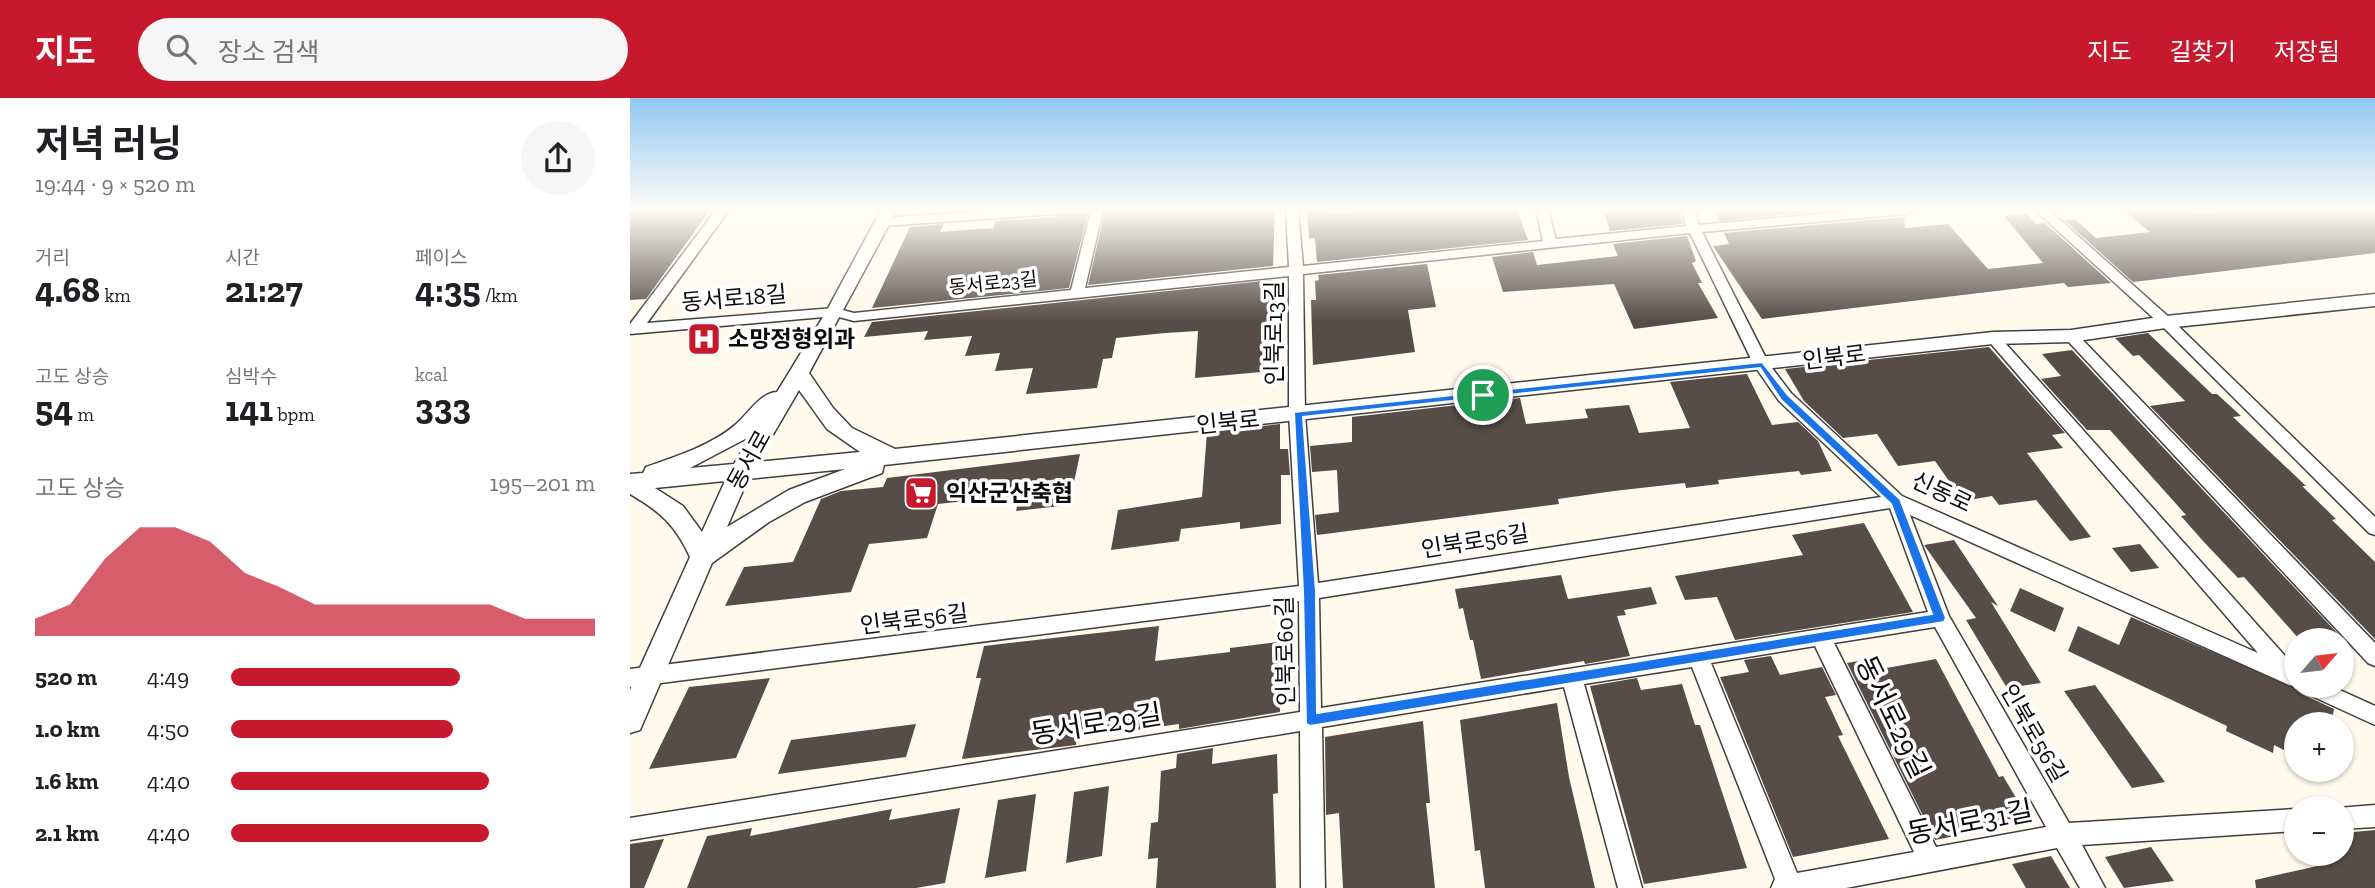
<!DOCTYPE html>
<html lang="ko">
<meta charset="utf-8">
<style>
:root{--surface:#fff;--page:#f6f6f6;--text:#202124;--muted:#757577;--accent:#c7192e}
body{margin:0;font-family:"Zilla Slab","Noto Sans KR",serif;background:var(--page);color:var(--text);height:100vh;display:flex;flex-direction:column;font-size:26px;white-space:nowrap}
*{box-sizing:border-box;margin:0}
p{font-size:23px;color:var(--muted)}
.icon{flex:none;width:38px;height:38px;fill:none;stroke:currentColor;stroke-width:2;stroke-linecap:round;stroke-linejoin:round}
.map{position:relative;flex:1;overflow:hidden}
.drawer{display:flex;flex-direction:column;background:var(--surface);width:630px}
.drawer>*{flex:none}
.needle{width:46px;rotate:62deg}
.tools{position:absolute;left:1654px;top:530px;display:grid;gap:14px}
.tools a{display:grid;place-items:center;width:70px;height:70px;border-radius:50%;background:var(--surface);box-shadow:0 2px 5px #0004;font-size:35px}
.pin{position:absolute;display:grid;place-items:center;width:60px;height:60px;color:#fff;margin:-30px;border:4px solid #fff;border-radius:50%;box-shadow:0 2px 7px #0007}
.round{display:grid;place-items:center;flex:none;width:74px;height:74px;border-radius:37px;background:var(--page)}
.head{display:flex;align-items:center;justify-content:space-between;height:119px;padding:0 35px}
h1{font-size:38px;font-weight:700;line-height:52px}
.stats{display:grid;grid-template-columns:repeat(3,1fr);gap:10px;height:119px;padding:7px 35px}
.stats div{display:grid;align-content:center}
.stats b{font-size:35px;font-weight:700}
.stats small{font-size:19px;font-weight:400}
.stats p{font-size:19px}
.chart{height:196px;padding:14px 35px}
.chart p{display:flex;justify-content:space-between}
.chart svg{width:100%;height:126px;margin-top:7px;fill:var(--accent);opacity:.7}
ul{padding:0 35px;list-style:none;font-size:23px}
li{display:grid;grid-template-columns:112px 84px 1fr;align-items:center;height:52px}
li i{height:18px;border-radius:9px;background:var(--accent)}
header{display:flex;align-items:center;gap:42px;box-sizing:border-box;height:98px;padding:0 35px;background:var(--accent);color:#fff}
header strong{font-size:33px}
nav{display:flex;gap:38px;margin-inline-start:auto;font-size:24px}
.search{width:490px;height:63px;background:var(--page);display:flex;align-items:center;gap:18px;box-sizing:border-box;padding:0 24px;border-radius:38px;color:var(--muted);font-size:26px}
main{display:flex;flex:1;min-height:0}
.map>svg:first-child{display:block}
</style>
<header>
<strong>지도</strong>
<div class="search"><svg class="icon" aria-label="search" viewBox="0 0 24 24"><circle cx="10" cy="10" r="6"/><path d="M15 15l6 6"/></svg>장소 검색</div>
<nav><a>지도</a><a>길찾기</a><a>저장됨</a></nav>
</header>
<main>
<section class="drawer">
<div class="head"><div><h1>저녁 러닝</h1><p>19:44 · 9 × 520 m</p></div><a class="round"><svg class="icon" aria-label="share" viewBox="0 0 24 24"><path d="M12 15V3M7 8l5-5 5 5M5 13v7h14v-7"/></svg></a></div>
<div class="stats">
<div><p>거리</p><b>4.68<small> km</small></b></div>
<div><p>시간</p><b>21:27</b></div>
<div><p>페이스</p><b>4:35<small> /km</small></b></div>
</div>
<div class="stats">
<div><p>고도 상승</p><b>54<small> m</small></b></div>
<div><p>심박수</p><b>141<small> bpm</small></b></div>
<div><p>kcal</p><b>333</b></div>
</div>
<div class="chart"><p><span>고도 상승</span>195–201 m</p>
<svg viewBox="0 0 160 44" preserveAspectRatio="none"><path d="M0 44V38L10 33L20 17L30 6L40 6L50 11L60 22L70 27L80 33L90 33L100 33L110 33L120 33L130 33L140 38L150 38L160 38V44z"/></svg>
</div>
<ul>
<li><b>520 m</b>4:49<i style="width:63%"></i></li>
<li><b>1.0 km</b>4:50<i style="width:61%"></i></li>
<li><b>1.6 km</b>4:40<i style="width:71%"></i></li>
<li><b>2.1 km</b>4:40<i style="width:71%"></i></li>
</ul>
</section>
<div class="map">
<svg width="1745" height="790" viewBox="0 0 1745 790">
<rect width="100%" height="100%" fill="#fffaeb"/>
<g fill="#564c48">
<polygon points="0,112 80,112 16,201 0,202"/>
<polygon points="547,112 645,112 643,168 458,187 475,113"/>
<polygon points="677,112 700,112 701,116 739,112 887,112 898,142 687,164 685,140 679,140"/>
<polygon points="979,112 1048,112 1053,126 980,133 975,116 980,116"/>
<polygon points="1085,112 1202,112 1089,123"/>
<polygon points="1494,112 1559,112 1563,116 1597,112 1745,112 1745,155 1503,184 1434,122 1445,121 1466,140 1520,134"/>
<polygon points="448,113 447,115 458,115 439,190 242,210 280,129 314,126 310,134 363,130 366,123 427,119 435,114"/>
<polygon points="1397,116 1406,126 1415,125 1481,185 1438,189 1434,185 1132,221 1083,148 1099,146 1094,135 1274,119 1275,130 1318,126 1358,171 1413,165 1374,118"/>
<polygon points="1057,138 1066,163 1062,165 1072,185 1068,185 1088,220 1004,231 984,186 873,194 862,159 903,154 907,167 988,158 983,146"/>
<polygon points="797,166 806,209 778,212 785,254 683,267 681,202 686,202 685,183 689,182 688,177"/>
<polygon points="643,182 643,273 565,280 568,233 535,235 486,240 482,260 473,261 467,290 396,296 403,270 365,273 370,255 335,258 342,238 294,242 298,233 234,239 242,224"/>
<polygon points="1518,235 1582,296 1587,296 1611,318 1603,319 1676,388 1672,388 1706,421 1702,422 1745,464 1745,541 1520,308 1555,303 1509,257 1503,258 1485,240"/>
<polygon points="1359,249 1435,335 1422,337 1433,350 1397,355 1461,439 1440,443 1406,402 1369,407 1362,398 1333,403 1305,363 1268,368 1247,336 1213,340 1174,303 1155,271"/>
<polygon points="1442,252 1497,311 1708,536 1670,542 1614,479 1608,480 1573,443 1551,418 1556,417 1480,332 1457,332 1411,281 1431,278 1412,256"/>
<polygon points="1117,276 1142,327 1168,324 1188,343 1202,373 1171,377 1169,373 1088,382 1089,386 1056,390 1055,385 984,393 928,401 929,406 687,437 685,417 709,414 707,372 682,374 680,348 722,344 722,319 890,300 896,326 958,320 955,311 999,307 1009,335 1060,330 1040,284"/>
<polygon points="650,326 650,351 658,351 660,377 651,377 651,426 610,431 610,424 551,431 549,443 481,452 488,412 572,399 577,334"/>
<polygon points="450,356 439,407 386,413 390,397 308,406 297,440 239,446 221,494 95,508 114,469 163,464 191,401 211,393 253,389 257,380"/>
<polygon points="1234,425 1283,514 1105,542 1087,499 1055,502 1045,478 1173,457 1162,437"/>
<polygon points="1324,442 1368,508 1361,504 1411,585 1377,590 1336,522 1346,520 1294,447"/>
<polygon points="1510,446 1529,470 1501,474 1482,450"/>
<polygon points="931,477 938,501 1021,489 1027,506 994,512 996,517 987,518 1000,558 955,566 954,563 851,581 843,542 840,542 833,510 829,511 825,491"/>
<polygon points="1390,490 1434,510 1425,534 1380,513"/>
<polygon points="1501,519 1668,591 1672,596 1704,611 1701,626 1666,626 1666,658 1644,647 1643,655 1596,633 1597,628 1438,553 1448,528 1489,547"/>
<polygon points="529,528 525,563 600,554 600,550 647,544 650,614 549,631 549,626 447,640 446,647 332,661 351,580 346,580 354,548"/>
<polygon points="1141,558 1150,577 1192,569 1206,597 1195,599 1213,637 1208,638 1259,741 1163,759 1090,579 1119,574 1114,562"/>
<polygon points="1245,560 1251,571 1306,561 1369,679 1373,678 1400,723 1305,742 1217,565"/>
<polygon points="140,580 106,660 19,671 59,589"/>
<polygon points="1007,580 1011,592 1052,586 1065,627 1070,627 1117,770 1014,786 960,588"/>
<polygon points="1465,587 1535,684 1502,690 1434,593"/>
<polygon points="927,605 939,679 965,790 855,790 850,752 845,753 830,622"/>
<polygon points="793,623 800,705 796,705 805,790 713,790 709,715 696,717 695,639"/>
<polygon points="286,626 276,659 148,676 161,642"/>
<polygon points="583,650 582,666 647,656 648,695 643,696 646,790 526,790 528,760 518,761 521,725 528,724 531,673 546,670 547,656"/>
<polygon points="479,688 472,758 436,765 444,694"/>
<polygon points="406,696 396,773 355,780 368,702"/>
<polygon points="330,710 315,785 286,790 57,790 77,738 122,730 120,738 262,711 259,722"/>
<polygon points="1745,732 1745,790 1626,790 1625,782 1692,767 1684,756 1712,756 1712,735"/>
<polygon points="34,741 14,790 0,790 0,746"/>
<polygon points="1521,749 1544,783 1494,790 1475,759"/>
<polygon points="1421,758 1440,790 1396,790 1382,766"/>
</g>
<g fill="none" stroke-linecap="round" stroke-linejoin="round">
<defs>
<g id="minor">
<path d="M86,112H99L17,225L205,210L224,215L441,192L461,112H473L455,190L659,169L656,112H668L673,168L913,143L906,112H918L926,141L1056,128L1052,112H1064L1069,127L1233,112H1284L1278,116L1072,134L1139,266L1161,295L1272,398L1628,555L1356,240L1358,237H1368L1664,568L1666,588H1701L1745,608V627L1673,594L1670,589L1659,587L1280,417L1319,518L1439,725L1666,711V733L1452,747L1475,790H1450L1427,750L1216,790H1141L1145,781L1062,569L954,586L1012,790H988L934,589L692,629L695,790H671L670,633L0,742V720L670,614L669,503L0,589V571L669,488L659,316V178L224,223L205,218L0,236V226ZM1060,135L1124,267L1149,303L1251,399L688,485L675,316L673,176ZM1260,410L1298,514L691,610L689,500ZM1305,529L1416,729L1306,749L1204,545ZM1185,548L1284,754L1167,775L1081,565Z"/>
<polygon points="369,112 433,112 427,116 253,128 247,124 253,120"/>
<polygon points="1405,112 1419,112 1541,221 1745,419 1745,437 1739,435 1531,227"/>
<polygon points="1441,233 1446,235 1745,545 1745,568 1738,565 1436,241 1434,238"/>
<polygon points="1745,707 1745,729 1712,731 1712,710 1708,710"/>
</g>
<path id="tertiary" d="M251,112H267L179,275L203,310L222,330L265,351L1363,234L1441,232L1536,218L1745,196V208L1536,230L1441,244L1363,246L254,367L252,375L175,404L139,424L82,465L10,632L0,635V592L60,459C46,428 30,413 0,396V376L13,375L16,369C45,359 82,347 105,327C118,316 131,294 147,294L196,214ZM169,292L197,331L230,354L127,364ZM122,336L104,366L60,370L119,339ZM215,371L159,392L97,429L118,381ZM95,383L72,434L53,408L25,390Z"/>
</defs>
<use href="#minor" stroke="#3f3f3f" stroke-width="3"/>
<use href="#tertiary" stroke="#3f3f3f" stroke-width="3"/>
<use href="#minor" fill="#fff" fill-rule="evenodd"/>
<use href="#tertiary" fill="#fff" fill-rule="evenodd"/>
</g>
<linearGradient id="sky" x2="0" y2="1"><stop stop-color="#8fc7f0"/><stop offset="0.5" stop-color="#fffdf6"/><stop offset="1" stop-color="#fffdf6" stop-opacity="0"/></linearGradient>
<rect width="1745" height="223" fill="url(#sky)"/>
<path fill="#1a73e8" stroke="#fff" stroke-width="2" fill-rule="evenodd" d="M1132,264L1158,297L1270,401L1316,520L1314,524L680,628L676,626L673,494L664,314ZM1130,270L1151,302L1261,406L1302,516L687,615L686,494L673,319Z"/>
<defs>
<symbol id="hospital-square" viewBox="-11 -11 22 22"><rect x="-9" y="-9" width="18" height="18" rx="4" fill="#c7192e" stroke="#fff"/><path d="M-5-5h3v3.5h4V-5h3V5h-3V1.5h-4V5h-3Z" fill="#fff"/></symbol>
<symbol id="supermarket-square" viewBox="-11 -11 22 22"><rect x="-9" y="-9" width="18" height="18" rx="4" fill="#c7192e" stroke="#fff"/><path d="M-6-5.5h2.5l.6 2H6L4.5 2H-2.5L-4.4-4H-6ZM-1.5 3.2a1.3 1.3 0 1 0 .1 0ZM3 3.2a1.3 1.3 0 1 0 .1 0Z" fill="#fff"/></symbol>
</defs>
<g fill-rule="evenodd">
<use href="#hospital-square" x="55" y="222" width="38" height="38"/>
<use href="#supermarket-square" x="272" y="376" width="38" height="38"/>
</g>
<g text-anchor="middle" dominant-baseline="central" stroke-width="7" stroke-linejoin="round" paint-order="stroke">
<g font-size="19" fill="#0c0c0c" stroke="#fff">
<text transform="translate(363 185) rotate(-6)">동서로23길</text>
</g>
<g font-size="23" fill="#0c0c0c" stroke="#fff">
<text transform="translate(104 200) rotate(-5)">동서로18길</text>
<text transform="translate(644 235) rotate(-90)">인북로13길</text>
<text transform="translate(1204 259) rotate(-7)">인북로</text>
<text transform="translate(598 324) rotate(-6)">인북로</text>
<text transform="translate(119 362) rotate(-61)">동서로</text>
<text transform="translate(1312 394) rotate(25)">신동로</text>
<text transform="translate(845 443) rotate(-9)">인북로56길</text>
<text transform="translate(284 521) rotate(-7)">인북로56길</text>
<text transform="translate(655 553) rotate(-91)">인북로60길</text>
<text transform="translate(1404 635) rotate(60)">인북로56길</text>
</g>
<g font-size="23" font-weight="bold" fill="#0c0c0c" stroke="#fff" text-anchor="start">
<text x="98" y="241">소망정형외과</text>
<text x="316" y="395">익산군산축협</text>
</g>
<g font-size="28" fill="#0c0c0c" stroke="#fff">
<text transform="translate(1263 619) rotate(64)">동서로29길</text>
<text transform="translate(466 626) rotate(-9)">동서로29길</text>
<text transform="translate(1340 724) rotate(-11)">동서로31길</text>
</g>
</g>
</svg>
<div class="tools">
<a><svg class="needle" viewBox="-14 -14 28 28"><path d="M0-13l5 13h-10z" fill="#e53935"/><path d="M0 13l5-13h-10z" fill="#757577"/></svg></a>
<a>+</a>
<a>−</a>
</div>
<div class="pin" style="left:853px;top:297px;background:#1e9e55"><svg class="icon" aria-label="arrive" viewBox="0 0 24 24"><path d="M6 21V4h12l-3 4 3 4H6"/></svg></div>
</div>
</main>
